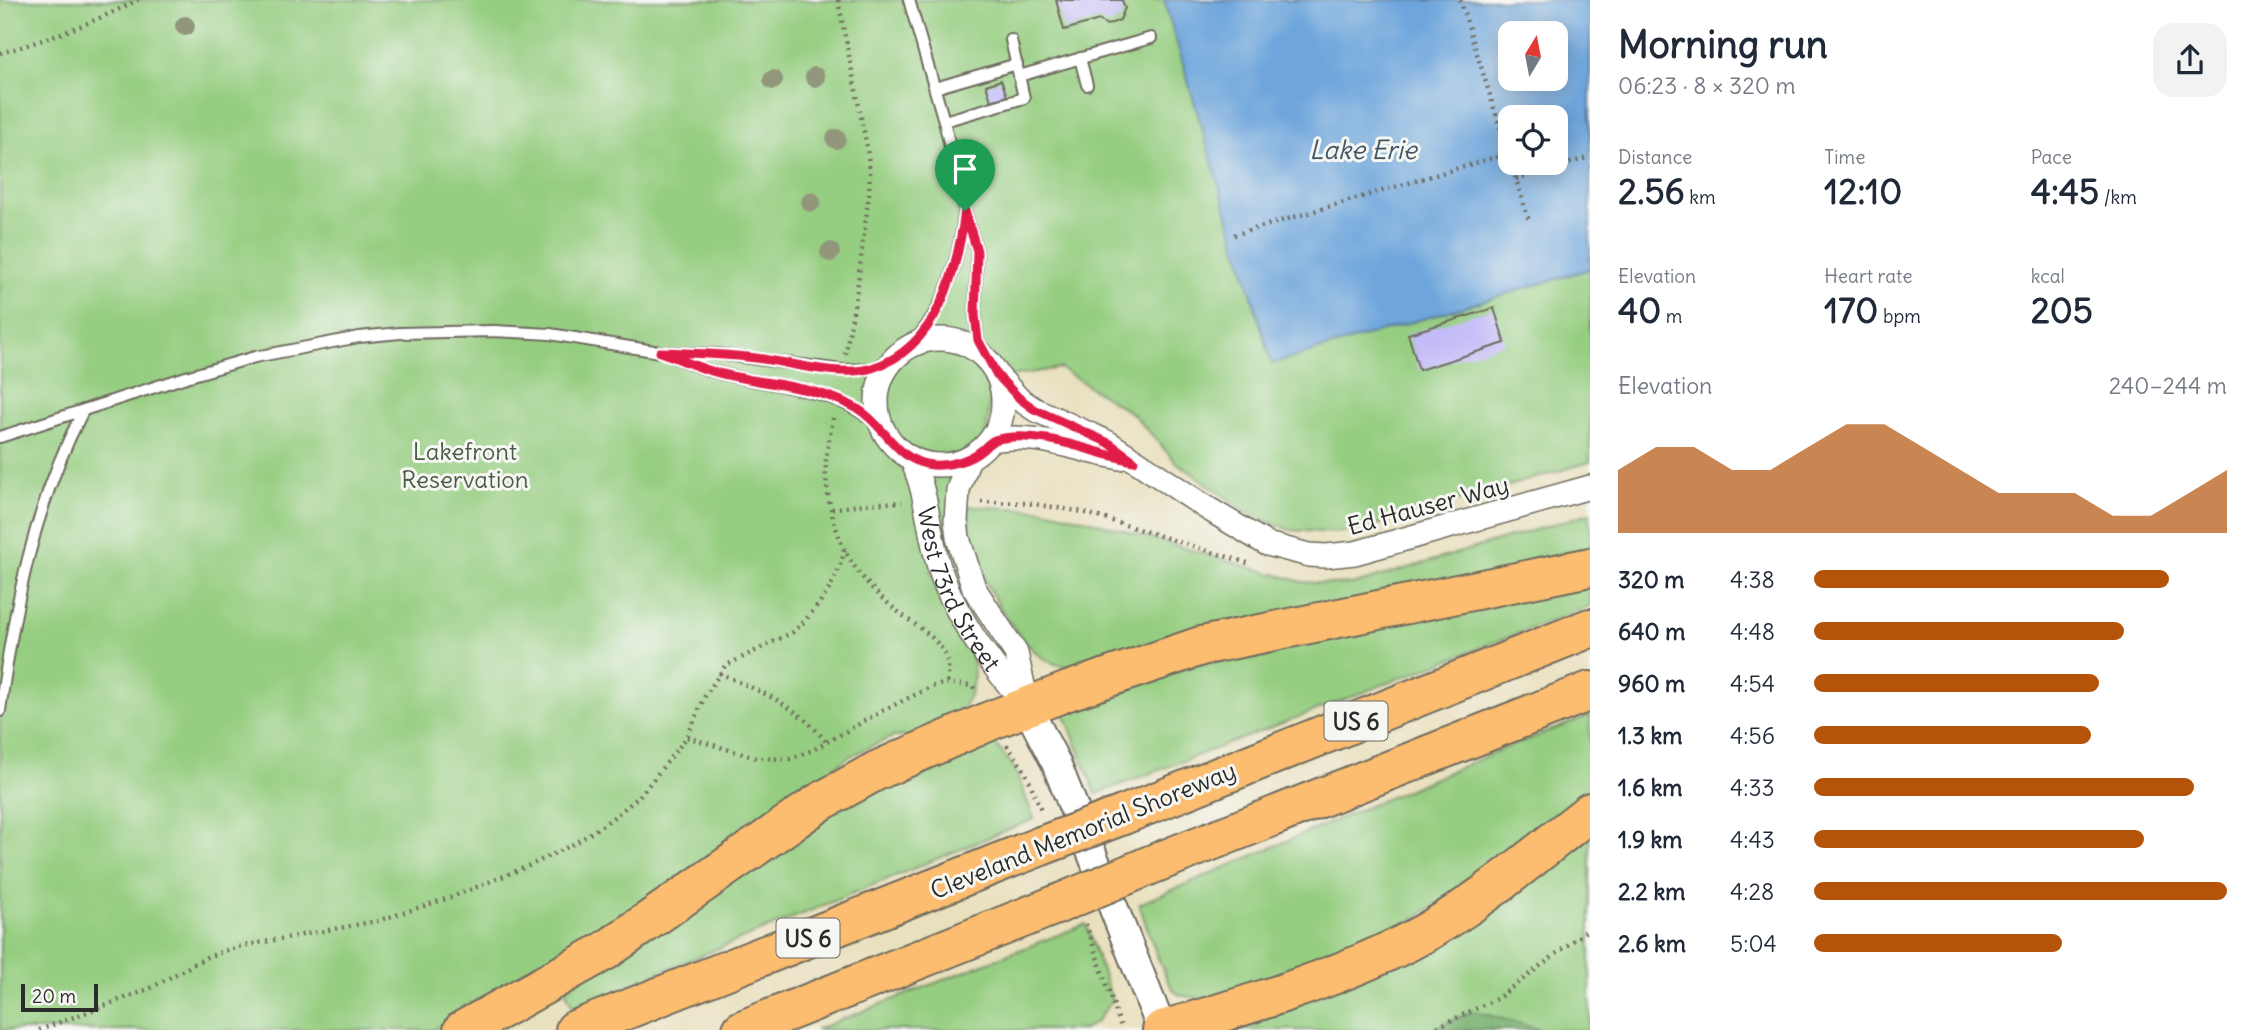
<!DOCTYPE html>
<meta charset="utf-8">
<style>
:root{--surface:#fff;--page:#f2f2f3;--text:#1f2937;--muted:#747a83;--accent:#b45309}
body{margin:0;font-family:Delius,sans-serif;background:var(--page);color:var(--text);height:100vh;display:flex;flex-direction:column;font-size:26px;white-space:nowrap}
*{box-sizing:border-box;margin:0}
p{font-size:23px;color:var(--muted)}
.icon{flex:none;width:38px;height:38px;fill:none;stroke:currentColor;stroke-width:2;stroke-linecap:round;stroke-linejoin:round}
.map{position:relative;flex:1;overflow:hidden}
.sheet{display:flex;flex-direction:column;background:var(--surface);width:665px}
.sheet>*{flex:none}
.needle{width:46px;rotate:10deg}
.fabs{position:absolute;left:1498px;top:21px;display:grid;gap:14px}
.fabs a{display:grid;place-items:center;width:70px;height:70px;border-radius:14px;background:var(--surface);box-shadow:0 4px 18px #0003;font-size:35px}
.scale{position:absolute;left:21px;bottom:18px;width:77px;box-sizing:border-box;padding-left:7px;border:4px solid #2b2b2b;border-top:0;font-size:19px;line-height:24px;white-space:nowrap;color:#2b2b2b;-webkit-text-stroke:5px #f6f6f2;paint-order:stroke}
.pin{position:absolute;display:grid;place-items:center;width:60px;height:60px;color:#fff;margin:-72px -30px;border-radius:50% 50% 50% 0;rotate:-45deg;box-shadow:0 0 7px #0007}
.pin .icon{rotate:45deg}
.round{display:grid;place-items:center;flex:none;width:74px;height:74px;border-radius:21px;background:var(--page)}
.overview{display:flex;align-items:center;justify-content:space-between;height:119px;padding:0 28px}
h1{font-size:38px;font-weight:700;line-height:52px}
.metrics{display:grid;grid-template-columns:repeat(3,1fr);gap:10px;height:119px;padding:7px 28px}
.metrics div{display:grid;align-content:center}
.metrics b{font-size:35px;font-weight:700}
.metrics small{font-size:19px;font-weight:400}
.metrics p{font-size:19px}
.chart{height:196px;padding:14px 28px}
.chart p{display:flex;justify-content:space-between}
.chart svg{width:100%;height:126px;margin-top:7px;fill:var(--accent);opacity:.7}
ul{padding:0 28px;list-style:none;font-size:23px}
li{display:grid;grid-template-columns:112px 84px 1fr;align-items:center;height:52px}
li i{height:18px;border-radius:9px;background:var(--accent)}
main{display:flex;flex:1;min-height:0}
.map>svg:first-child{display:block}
</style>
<main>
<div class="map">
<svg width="1590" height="1030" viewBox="0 0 1590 1030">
<rect width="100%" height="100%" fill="#f6f6f2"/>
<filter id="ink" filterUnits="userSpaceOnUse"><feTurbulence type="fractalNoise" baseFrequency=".0143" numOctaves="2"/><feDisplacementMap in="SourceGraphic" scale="14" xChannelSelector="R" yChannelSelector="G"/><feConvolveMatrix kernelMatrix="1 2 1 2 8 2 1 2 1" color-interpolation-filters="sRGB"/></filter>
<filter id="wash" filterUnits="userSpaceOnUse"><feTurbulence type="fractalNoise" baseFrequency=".00686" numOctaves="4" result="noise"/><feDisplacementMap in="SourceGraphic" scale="28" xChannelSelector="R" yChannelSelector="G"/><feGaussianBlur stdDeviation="1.57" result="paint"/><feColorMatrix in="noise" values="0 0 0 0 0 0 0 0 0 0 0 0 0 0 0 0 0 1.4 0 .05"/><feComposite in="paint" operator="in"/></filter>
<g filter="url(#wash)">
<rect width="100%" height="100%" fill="#e9e0be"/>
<g fill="#96ce81" stroke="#607c56" stroke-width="2" fill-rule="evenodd">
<path d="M0,0H1590V462L1366,528L1336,533L1290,530L1248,513L1175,461L1134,415L1060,368L992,379L987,428L974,476L931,571L965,639L972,657L974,674L970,695L961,711L949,723L923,736L892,737L850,756L815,780L717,858L554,967L433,1030H0ZM1510,33H1556V79H1510ZM1510,117H1556V163H1510Z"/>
<path d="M968,506L1044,510L1084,519L1302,582L1352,585L1590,513V554L1088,668C1075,667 1057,667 1046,660C1012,637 982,582 971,544C968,532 969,519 968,506Z"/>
<polygon points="1590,581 1590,606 1096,794 1062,708 1142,677"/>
<path d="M1590,715V795L1469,886L1358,951L1205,998C1196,997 1186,998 1178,994C1165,986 1145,921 1139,904L1489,755Z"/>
<polygon points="991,739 1014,767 1034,819 573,1008 565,990 832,810"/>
<polygon points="1590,833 1590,1030 1214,1030"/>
<polygon points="1086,924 1112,1000 1097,1021 1084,1030 815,1030"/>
</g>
<polygon fill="#78b16f" stroke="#526e4d" stroke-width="2" points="1473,1011 1542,1030 1431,1030"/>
<path fill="#6da5dc" stroke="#4c6884" stroke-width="2" fill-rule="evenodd" d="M1164,0H1590V269L1272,364ZM1510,33H1556V79H1510ZM1510,117H1556V163H1510Z"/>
<g id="blocks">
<g fill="#c3baf8">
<polygon points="1056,0 1122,0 1125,8 1120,20 1107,25 1099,20 1064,30"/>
<polygon points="1001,80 1007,96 991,101 986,85"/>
<polygon points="1494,308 1505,343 1419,370 1408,334"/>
</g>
</g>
</g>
<g filter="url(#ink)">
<use href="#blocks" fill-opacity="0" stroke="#6e6a5e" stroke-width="2"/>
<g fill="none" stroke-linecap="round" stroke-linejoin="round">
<defs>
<g id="service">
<polyline points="909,0 944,121 965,211 977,251 975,315 978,340 988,361"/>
<polyline points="1080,58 1087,85"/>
<polyline points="1019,76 1151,38"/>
<polyline points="935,88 1017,64"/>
<polyline points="944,121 1024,98 1011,40"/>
<path d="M907,348C945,313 958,263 964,214"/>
<path d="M669,355C684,361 700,368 715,372C773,388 838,385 883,430"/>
<polyline points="0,437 186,377 255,357 359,337 400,333 494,331 550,334 660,352 717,354 842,370 871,369 894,359"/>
<path d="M0,711C14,608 34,504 83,411"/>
</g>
<g id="minor">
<circle cx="940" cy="402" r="63"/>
<polyline points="997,375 1019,399 1034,409 1109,443 1207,508 1267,544 1309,555 1326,556 1355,553 1590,487"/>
<path d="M991,440C1037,432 1076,450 1120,458"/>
<path id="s1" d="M911,458C928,494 928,530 939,567C956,620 992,665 1027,707"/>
<polyline points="969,458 958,490 956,521 958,538 974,588 1016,653 1027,703"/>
</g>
<polyline id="tertiary" points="1027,707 1056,763 1162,1030"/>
<g id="motorway">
<polyline points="1123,815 1590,628"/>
<polyline points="1148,866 1590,691"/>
<polyline points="463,1030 605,951 820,802 876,771 992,720 1068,691 1201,646 1590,567"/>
<polyline points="575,1030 1041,846"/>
<polyline points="742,1030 1058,904"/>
<path d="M1162,1030C1246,1006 1330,981 1408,942C1474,908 1532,857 1590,812"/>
</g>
</defs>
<use href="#service" stroke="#6e6a5e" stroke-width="14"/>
<use href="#minor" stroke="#6e6a5e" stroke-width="26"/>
<use href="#tertiary" stroke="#6e6a5e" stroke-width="32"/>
<use href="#motorway" stroke="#6e6a5e" stroke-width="42"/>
<g stroke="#6e6a5e" stroke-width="4.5" stroke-dasharray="2 5" stroke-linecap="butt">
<polyline points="838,0 867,147 870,173 869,194 857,290 845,355"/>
<polyline points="1460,0 1510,159"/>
<path d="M0,53C48,40 94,22 138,0"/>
<polyline points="1511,163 1529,221"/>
<polyline points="1516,179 1590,157"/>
<polyline points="1234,235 1509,153"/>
<path d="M833,418C831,432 827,447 826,461C824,488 833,524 844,549C856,573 876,594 896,610C912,624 938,636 946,657C950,666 948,674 947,683"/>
<polyline points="981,502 1027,503 1083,512 1251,564"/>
<polyline points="832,509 863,504 902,502"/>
<path d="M719,673C761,692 798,705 827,743"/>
<polyline points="687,737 756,758 789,759 813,750 882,711 931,687 947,683 973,686 976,693"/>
<polyline points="1007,745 1025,771 1042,812"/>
<polyline points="1086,924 1122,1030"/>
<polyline points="39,1030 149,989 207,957 237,947 377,921 452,897 531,865 574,844 606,823 639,797 687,737 705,696 725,666 793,632 805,621 827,593 837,574 845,550"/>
<polyline points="1431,1030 1498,998 1590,928"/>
</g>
<use href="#service" stroke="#fff" stroke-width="10"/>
<use href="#minor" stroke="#fff" stroke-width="23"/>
<use href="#tertiary" stroke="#fff" stroke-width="28"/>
<use href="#motorway" stroke="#fcbd6f" stroke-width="38"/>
<defs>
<g id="motorway-bridge">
<polyline points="1041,846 1123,815"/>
<polyline points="1058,904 1148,866"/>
</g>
</defs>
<use href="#motorway-bridge" stroke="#6e6a5e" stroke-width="42" stroke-linecap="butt"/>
<use href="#motorway-bridge" stroke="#fcbd6f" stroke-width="38"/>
</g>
<g fill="#92977b">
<circle cx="185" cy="26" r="10"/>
<circle cx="815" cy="77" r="10"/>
<circle cx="773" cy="80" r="10"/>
<circle cx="836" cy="139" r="10"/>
<circle cx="811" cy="202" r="10"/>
<circle cx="830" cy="252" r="10"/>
</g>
</g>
<g fill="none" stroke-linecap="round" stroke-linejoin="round" filter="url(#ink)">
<defs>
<path id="route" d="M965,211L977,251L975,315L978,340L997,375L1019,398L1034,409L1109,443L1134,461C1092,453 1046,431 1004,438C992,439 990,443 982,450C969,461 949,466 932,465C897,462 885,425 858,409C814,384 762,385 715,372C696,367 678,358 660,352C692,353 724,354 756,358C789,362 841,378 872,368C938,348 957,271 965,211Z"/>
</defs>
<use href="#route" stroke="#fff" stroke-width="14"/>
<use href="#route" stroke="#e11d48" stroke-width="9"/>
</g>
<g text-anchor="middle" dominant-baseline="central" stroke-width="6" stroke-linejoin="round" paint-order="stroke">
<g fill="#f6f6f2" stroke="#686867" stroke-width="2">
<rect x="1324.5" y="701.5" width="63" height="39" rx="5"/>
<rect x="776.5" y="918.5" width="63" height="39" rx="5"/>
</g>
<g font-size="23" font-weight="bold" fill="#2b2b2b">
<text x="1356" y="721">US 6</text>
<text x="808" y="938">US 6</text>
</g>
<g font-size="24" fill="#4b5c45" stroke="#f6f6f2">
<text x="465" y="451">Lakefront<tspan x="465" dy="28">Reservation</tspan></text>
</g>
<g font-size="24" fill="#2b2b2b" stroke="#f6f6f2">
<text transform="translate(1428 505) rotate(-15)">Ed Hauser Way</text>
<text stroke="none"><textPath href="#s1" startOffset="140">West 73rd Street</textPath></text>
<text transform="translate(1083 830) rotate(-22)">Cleveland Memorial Shoreway</text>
</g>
<g font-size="26" font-style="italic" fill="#425669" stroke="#f6f6f2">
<text x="1363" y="149">Lake Erie</text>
</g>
</g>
</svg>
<div class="fabs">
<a><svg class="needle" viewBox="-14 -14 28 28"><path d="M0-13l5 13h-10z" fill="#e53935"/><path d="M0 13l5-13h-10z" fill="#747a83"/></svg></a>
<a><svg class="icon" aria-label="locate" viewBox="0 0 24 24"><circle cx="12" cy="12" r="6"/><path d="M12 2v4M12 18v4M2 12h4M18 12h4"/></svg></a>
</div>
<div class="scale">20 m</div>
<div class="pin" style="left:965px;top:211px;background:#1e9e55"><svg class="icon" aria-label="arrive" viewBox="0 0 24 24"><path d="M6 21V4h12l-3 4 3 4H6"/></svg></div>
</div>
<section class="sheet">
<div class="overview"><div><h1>Morning run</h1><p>06:23 · 8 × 320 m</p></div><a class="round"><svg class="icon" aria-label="share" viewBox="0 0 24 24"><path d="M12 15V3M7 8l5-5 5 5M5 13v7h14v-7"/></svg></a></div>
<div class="metrics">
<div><p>Distance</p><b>2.56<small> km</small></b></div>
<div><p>Time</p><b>12:10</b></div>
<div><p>Pace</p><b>4:45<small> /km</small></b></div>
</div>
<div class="metrics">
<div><p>Elevation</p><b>40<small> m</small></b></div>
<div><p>Heart rate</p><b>170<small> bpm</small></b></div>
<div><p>kcal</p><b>205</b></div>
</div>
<div class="chart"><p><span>Elevation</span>240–244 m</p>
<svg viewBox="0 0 160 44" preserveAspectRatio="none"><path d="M0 44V22L10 14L20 14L30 22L40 22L50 14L60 6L70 6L80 14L90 22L100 30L110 30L120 30L130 38L140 38L150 30L160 22V44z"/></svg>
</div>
<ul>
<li><b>320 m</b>4:38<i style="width:86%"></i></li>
<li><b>640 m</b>4:48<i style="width:75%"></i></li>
<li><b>960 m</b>4:54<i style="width:69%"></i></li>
<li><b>1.3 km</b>4:56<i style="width:67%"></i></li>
<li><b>1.6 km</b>4:33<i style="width:92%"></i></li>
<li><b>1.9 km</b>4:43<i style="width:80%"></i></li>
<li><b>2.2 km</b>4:28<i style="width:100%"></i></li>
<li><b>2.6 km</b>5:04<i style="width:60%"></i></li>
</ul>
</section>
</main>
